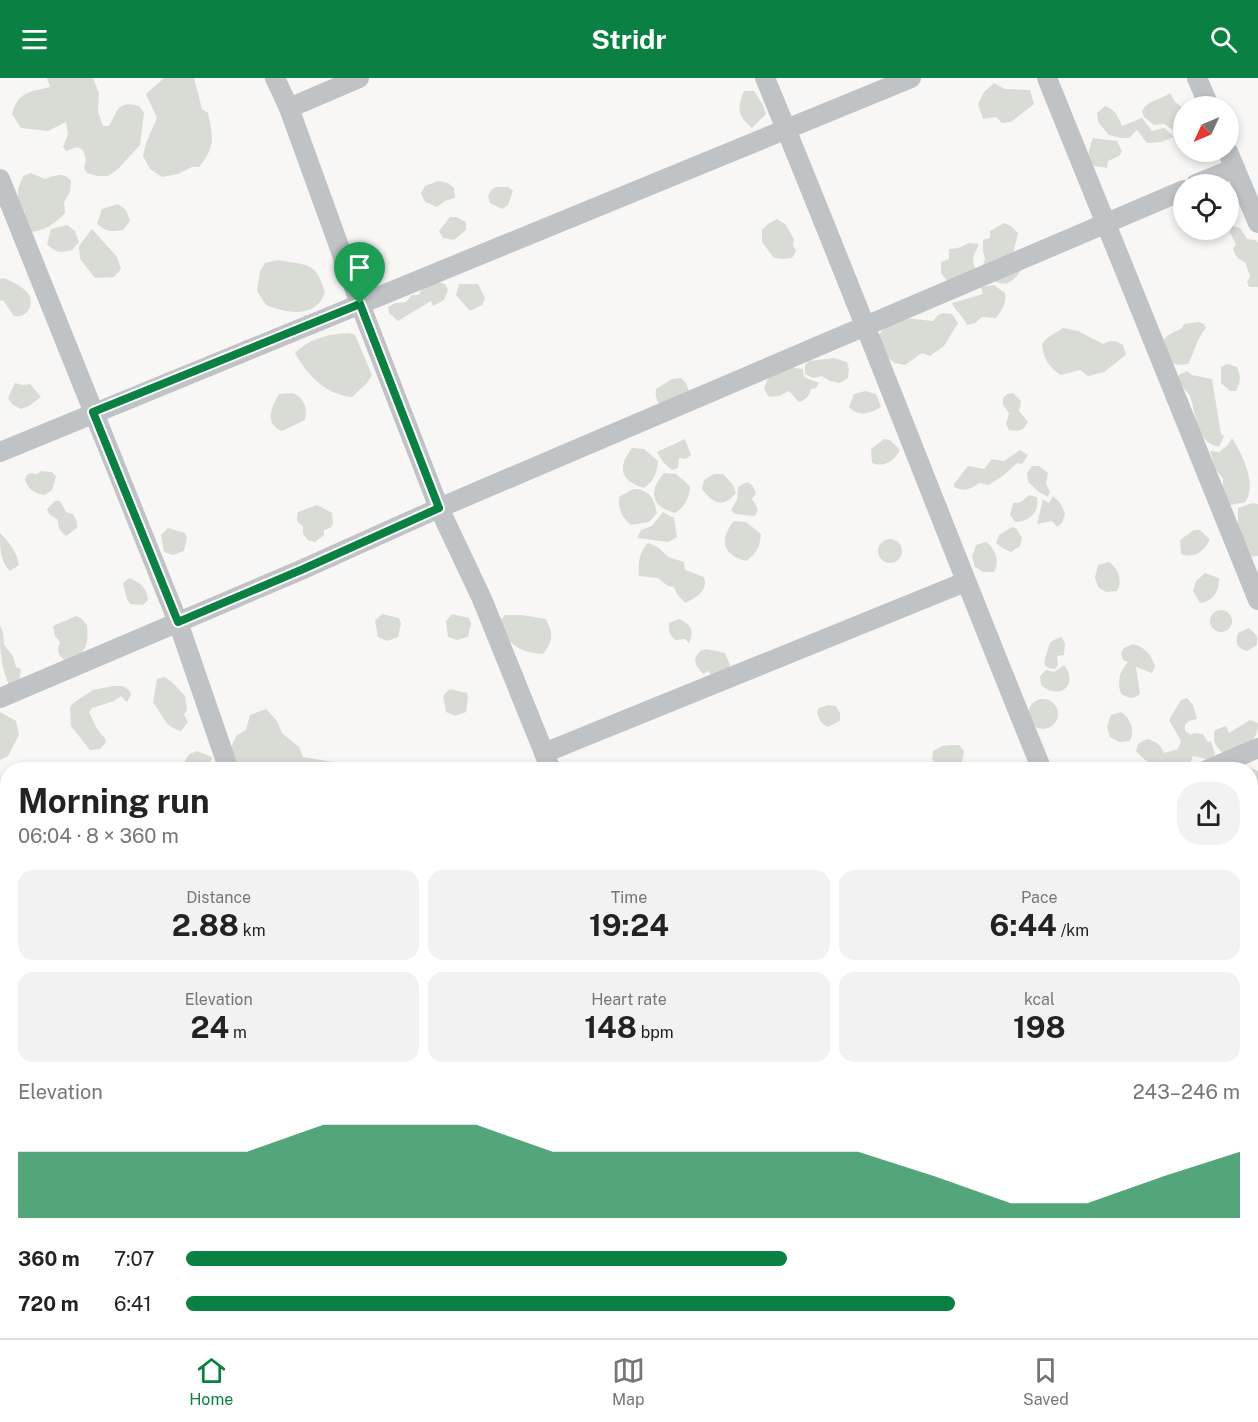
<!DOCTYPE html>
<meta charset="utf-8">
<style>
:root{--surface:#fff;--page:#f2f2f2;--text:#222;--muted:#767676;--line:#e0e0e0;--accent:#0b8043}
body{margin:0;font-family:"Public Sans",sans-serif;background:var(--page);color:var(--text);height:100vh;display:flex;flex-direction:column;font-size:22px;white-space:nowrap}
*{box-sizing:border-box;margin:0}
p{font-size:20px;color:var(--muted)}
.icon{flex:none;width:33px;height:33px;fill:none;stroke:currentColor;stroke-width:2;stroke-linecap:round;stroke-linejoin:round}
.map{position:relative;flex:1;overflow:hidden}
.panel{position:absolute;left:0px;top:684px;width:1258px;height:576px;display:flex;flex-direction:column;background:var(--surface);border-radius:24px 24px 0 0;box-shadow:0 3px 9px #0003}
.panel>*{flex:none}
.needle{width:39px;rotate:226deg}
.controls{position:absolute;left:1173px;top:18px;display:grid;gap:12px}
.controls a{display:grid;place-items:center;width:66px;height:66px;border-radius:50%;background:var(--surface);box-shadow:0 3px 9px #0003;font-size:30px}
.pin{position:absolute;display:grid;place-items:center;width:51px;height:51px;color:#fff;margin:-62px -26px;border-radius:50% 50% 50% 0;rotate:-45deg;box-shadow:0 0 6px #0007}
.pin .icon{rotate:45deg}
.round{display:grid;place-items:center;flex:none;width:63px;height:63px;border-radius:24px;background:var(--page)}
.headline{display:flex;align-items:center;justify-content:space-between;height:102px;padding:0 18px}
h1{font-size:33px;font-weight:700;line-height:45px}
.stats{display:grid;grid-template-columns:repeat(3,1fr);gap:9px;height:102px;padding:6px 18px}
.stats div{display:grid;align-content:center;border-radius:15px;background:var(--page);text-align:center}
.stats b{font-size:30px;font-weight:700}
.stats small{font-size:16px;font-weight:400}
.stats p{font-size:16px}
.chart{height:168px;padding:12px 18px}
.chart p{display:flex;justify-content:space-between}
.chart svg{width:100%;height:108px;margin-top:6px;fill:var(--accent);opacity:.7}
ul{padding:0 18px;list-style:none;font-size:20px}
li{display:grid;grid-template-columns:96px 72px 1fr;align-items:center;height:45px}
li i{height:15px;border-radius:8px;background:var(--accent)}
header{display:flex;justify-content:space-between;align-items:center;height:78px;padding:0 18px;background:var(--accent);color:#fff;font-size:27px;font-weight:700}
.menu{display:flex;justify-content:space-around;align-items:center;height:84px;border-top:2px solid var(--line);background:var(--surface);font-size:16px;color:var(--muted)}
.menu a{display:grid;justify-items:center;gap:3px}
.menu .on{color:var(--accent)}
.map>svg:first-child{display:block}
</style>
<header><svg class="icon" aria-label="menu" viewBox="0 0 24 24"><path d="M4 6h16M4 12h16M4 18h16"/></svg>Stridr<svg class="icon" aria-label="search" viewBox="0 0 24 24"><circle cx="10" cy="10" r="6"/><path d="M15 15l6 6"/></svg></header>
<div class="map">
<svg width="1258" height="1260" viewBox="0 0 1258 1260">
<rect width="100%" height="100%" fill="#f8f7f5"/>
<g fill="#d8dcd5">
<path d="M47,0H93L99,15L98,34L103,48H109C119,32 116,23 139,28L144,35L140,67L118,91L108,98H97L87,95L84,90L86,82L83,72L77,69L66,73L63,69L68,56L66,44L48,53L21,50L12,36C18,13 31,14 50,9Z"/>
<path d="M164,0H194L202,31L208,35C213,59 216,69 199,89H192L178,96L162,99L150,91L143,78L146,65L157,40L146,16Z"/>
<polygon points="994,5 1005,11 1030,12 1034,26 1011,44 1002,45 996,39 983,41 978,26 984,14"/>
<path d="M744,13H754L763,27L766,36L752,50C737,38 737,30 744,13Z"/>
<path d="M1170,15L1175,24L1183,30V51L1175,53L1164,46L1154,47L1144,39L1142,33C1149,21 1159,23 1170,15Z"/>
<path d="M1105,28C1115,31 1118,39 1122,48L1142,40L1152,53L1164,50L1174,59L1161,64L1147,65L1137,52L1129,60H1122L1109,57L1098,44L1097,35Z"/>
<path d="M1093,60L1117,63L1122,73L1119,78L1108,83L1107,90L1094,88C1086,77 1089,71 1093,60Z"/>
<path d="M31,95L45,101C54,98 63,93 71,103L70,114L64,124L65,135C55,146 43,154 28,154L23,144L25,134L18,129V111L23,98Z"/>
<polygon points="438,103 448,105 454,110 455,120 445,123 437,129 425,124 421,115 425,108"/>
<polygon points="496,109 508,109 513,113 508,127 502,131 490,125 488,118 491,112"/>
<path d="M118,126L126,132L130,143L123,152C112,154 106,154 97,146L102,131Z"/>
<polygon points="450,139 456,139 466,144 466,152 454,162 443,160 439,153"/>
<polygon points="777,141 785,146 794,161 793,167 796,173 792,180 782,181 774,180 762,164 762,152 768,146"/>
<path d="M1004,145L1011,148L1018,155L1013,176L1021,192C1008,213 996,207 981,192L985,181L983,173V162L990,160V153Z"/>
<path d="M67,147L75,153L79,164L72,172C61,175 55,175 47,166L51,151Z"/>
<path d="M1232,148L1240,150L1247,161L1256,162L1258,165V209H1249L1247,204L1250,198L1245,184C1238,181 1235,178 1233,170L1236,167L1230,154Z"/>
<polygon points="92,151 117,179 121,191 114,199 95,200 80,181 79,168"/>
<path d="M969,165L979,166C975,175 969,183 977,192L948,204L941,195V184L949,181V171L958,170Z"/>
<path d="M278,182C307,188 316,182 325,215C323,218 321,224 317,227C304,239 281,233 266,227L257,213L260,193L265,185Z"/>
<path d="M4,200C11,203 19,207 25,212C37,222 29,241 14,238L3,222L0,223V201Z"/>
<polygon points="434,203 445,206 448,212 444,222 433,228 431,223 398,243 389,235 388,229 395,225 406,224 412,217 419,217 424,206"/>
<polygon points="459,206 478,206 485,220 482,227 470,233 456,217"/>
<path d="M994,207L1005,215C1007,225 1002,232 996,240L982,239L975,245L967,247C963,238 956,234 952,225L983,216L981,209Z"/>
<polygon points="943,235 952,236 958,245 944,268 930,278 922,275 905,287 894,285 879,271 879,257 890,242 905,240 933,243 938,237"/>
<path d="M1199,244L1204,246L1206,250C1196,261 1195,274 1188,286L1178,287L1164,282L1163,262L1170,256L1182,250L1184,246Z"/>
<path d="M1063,250L1078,253L1103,266C1111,262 1115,262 1123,267L1126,277L1104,294L1088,298L1080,292L1061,297C1049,290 1043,280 1042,266L1047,260Z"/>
<path d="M349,255L355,257L372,297L367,305L352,319C326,317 307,297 295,275C310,260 329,256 349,255Z"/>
<polygon points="834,280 847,284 849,291 848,300 840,305 830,303 822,298 813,300 805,296 805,287 809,283"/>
<path d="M1227,286L1237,289C1241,299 1241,303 1236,313H1230L1221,305V289Z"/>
<path d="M787,289L803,291L804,299L819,305L816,310L811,311C809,318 806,322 799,324L789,313L779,318L769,319L764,311L768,300Z"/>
<path d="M1187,293L1192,297L1212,301L1221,356L1224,358L1219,369C1195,364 1197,337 1190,318C1187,313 1182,309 1178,303L1179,297Z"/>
<path d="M681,300L686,305L690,316L670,336C661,328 654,323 656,311L672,301Z"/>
<polygon points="15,305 23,307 30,306 41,319 29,328 21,331 13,327 8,320"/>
<path d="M865,313L876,316L881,329C870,336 859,339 849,329L854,316Z"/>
<path d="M292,315C304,319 308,330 305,342L282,353C264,346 271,329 279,316Z"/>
<path d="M1013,315L1021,323L1019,333L1028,344C1023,354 1018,353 1009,352L1006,346L1009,335L1003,327V320L1007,316Z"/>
<path d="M1232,360C1242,376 1258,407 1245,424L1230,427L1223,415V401L1215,390L1210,373L1219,374L1228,367Z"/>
<polygon points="685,361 691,377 686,381 679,380 678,390 672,392 663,384 657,374"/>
<path d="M884,361L890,362L900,372C894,383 884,390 872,385L871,371Z"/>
<path d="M632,370L644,371L658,383C657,395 654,403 644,410C620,403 617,389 632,370Z"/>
<path d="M1020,372L1028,377L1022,386L1017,385L1004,397L989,407L979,405C970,411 965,414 954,409V406L968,388L984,391L992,381L1004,383Z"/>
<polygon points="1032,388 1039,388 1048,395 1046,406 1050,414 1048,419 1039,414 1028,404 1027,395"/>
<path d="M41,393L52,394L56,398L52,412L45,417C35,416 29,412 25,402L26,398L30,395L37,396Z"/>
<path d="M664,395L676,396L690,408C689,420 686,428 675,435C651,429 648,413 664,395Z"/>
<path d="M714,396H723L733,407L736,415C723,430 713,426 702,411L704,402Z"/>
<polygon points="747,404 752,407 756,415 752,421 758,431 755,438 735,436 731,432 737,422 738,409"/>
<path d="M633,411C649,411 654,420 657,435L649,444L631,447C622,439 618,432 619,419Z"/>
<path d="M1029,417L1037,419C1040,433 1030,444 1015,444L1010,437L1013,425L1021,424Z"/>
<polygon points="1053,418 1061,426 1065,436 1062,445 1057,449 1052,443 1037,446 1043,421 1049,425"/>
<path d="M55,423H60L66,434L73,436L77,444V450L66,458C60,453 58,451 58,442L49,436L47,431Z"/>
<polygon points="1253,425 1258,426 1258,478 1246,479 1238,464 1238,430"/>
<path d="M317,427L332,435L333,446L330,450L324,452V457L315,464L308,462L303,456V448C296,444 296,441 298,434Z"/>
<polygon points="663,434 674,440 677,459 668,464 637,460 641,452 652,448"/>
<path d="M734,443L746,444L761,456C760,469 756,476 746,483C722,477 719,461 734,443Z"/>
<polygon points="1012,449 1016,450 1022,460 1020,468 1011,474 1002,470 996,465 999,457"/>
<polygon points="168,450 185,455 187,460 184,473 173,477 164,474 161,457"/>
<path d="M1194,452H1200L1210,462C1203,474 1194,481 1181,476L1180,462Z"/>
<path d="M0,455C9,464 17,474 19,487L10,493C0,484 0,469 0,455Z"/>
<circle cx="890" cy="473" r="12"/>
<path d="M986,464C995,470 1000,483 994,494H983L975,489L972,479L976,467Z"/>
<path d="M648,465L659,470L668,479L684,484L685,492L704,499C709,512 696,520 685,525L677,516L674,509L668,508L658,500L639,498C638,485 639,474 648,465Z"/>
<path d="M1109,484C1118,490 1123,503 1117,513L1106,514L1098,509L1095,499L1098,487Z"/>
<path d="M1205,495L1219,500C1219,513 1214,523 1200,525L1193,513L1196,503Z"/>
<path d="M129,500C140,504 147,510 148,522L143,527L130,526L127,521L123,505Z"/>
<circle cx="1221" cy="543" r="11"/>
<polygon points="382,536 399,540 401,545 398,559 387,563 378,559 375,543"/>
<polygon points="452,536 469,540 471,545 468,559 457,562 448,559 446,543"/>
<path d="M505,537H522L546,541C553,557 554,561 543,576C519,575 507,566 499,544Z"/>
<path d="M76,538L81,540L87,547C89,567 86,577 66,583C58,578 56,573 60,564L55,558L53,548Z"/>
<path d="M679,541C691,546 695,553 689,565L685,561L676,562C669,558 669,553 669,545Z"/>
<path d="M0,547L3,555L4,567L13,578L16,589L21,591L19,604L9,607C0,587 0,569 0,547Z"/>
<path d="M1249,550L1257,558V567L1247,573C1236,570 1235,565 1238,555Z"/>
<path d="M1061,559L1065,565L1064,577L1057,578L1058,587L1055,591C1041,590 1044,583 1047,574C1049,569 1048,568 1051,564C1053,562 1058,560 1061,559Z"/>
<path d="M1133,566C1145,569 1152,577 1155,589L1152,595L1136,589L1140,616C1132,622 1129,620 1121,616C1117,604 1119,594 1128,584L1132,586L1123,582L1121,575L1124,570Z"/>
<polygon points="706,571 725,575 730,587 728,593 712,598 708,593 703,596 696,587 695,580 700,573"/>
<path d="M1064,587C1079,605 1061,624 1041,607L1040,598L1046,592L1054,594Z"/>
<path d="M164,599C172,602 179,612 185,618L187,632L184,637L188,644L181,653C164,649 163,636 153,625L157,601Z"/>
<path d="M113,608H123L130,613L131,617L127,624L121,618L114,623L92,630L89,634C93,642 98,655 105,660L106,664L100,671L90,672L71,648L70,629L73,625L93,612Z"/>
<polygon points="450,611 467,615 468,620 466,634 455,638 446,634 443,618"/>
<path d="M1187,620L1193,627L1197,641L1189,643L1185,647V653L1191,657L1194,655L1203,656L1207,663L1211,664L1215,676L1211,682L1193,678L1189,689L1183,691L1144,692L1148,683L1145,682L1136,673L1138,666L1147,661C1156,663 1161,667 1164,675L1178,671L1181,663L1169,642L1181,622Z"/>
<circle cx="1043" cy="636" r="15"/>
<polygon points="829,627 836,628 840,635 840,643 827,649 820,643 817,634 819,630"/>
<polygon points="266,631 277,643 282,655 299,669 303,679 333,684 339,692 219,692 237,657 246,652 250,637"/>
<polygon points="0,634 16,643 19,657 8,678 0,682"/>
<path d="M1121,634C1131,640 1135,653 1130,663L1119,664L1110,659L1107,649L1111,637Z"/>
<path d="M1250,642L1258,645C1258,667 1242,668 1224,676C1215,668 1212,663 1215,652L1226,648L1229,655Z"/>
<path d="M951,667H959L964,673C963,683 961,690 950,691L949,687L937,688L932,681L933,673L942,668Z"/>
<polygon points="197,673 212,679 209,691 185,691 185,683 189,676"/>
<polygon points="1248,689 1258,693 1258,738 1251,741 1251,692 1236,691"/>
<path d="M89,1253H152L154,1260C134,1260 104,1260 89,1253Z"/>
<polygon points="172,1253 240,1253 228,1260 214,1257 210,1260 173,1260"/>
</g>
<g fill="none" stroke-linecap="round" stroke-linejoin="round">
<g stroke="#bfc3c6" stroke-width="20">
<polyline points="275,0 289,30 360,226 439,430 482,521 551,692"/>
<path d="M765,0C860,229 948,462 1042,692"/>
<polyline points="1047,0 1258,522"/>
<polyline points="1197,0 1209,28"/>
<polyline points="289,30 359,0"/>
<polyline points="1228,74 1258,145"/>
<polyline points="0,101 178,544 229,692"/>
<polyline points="1196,106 1235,90"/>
<polyline points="0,374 911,0"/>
<polyline points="0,620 301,492 439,430 1184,112"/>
<polyline points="544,675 965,504"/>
<polyline points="1207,692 1258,670"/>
<polyline points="0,854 8,872"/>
<polyline points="1251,953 1258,950"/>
<polyline points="0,1020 8,1016"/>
<polyline points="164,1252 166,1260"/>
<polyline points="453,1252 457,1260"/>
<polyline points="815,1252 818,1260"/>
<polyline points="579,1260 594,1252"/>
</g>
</g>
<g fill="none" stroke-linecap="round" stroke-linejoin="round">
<defs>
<polygon id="route" points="360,226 439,430 301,492 178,544 93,334"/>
</defs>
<use href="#route" stroke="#fff" stroke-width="12"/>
<use href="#route" stroke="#0b8043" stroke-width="8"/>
</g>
</svg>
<div class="controls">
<a><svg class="needle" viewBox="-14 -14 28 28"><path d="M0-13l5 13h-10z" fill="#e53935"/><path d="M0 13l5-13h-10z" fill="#767676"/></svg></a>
<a><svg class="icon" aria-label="locate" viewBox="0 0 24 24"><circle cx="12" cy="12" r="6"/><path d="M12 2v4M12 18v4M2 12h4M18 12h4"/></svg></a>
</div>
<div class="pin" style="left:360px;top:226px;background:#1e9e55"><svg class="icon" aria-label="arrive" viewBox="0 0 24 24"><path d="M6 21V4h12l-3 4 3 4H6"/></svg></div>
<section class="panel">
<div class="headline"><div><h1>Morning run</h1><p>06:04 · 8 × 360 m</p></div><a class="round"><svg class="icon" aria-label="share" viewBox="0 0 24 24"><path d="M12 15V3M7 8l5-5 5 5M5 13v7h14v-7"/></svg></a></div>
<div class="stats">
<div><p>Distance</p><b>2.88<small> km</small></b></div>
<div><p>Time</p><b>19:24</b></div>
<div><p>Pace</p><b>6:44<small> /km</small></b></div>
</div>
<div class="stats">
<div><p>Elevation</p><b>24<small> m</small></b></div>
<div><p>Heart rate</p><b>148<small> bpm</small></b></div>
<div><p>kcal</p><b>198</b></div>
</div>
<div class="chart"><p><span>Elevation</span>243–246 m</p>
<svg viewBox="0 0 160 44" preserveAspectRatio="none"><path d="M0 44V17L10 17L20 17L30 17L40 6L50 6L60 6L70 17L80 17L90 17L100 17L110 17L120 27L130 38L140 38L150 27L160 17V44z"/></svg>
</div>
<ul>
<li><b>360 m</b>7:07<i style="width:57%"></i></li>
<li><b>720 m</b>6:41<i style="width:73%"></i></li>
</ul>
</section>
</div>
<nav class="menu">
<a class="on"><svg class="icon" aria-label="home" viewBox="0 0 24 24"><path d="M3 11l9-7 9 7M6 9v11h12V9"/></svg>Home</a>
<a><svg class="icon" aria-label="map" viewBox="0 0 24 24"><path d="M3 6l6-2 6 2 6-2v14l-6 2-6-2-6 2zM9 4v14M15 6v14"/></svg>Map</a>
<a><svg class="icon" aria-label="saved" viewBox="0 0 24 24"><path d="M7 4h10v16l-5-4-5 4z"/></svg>Saved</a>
</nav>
